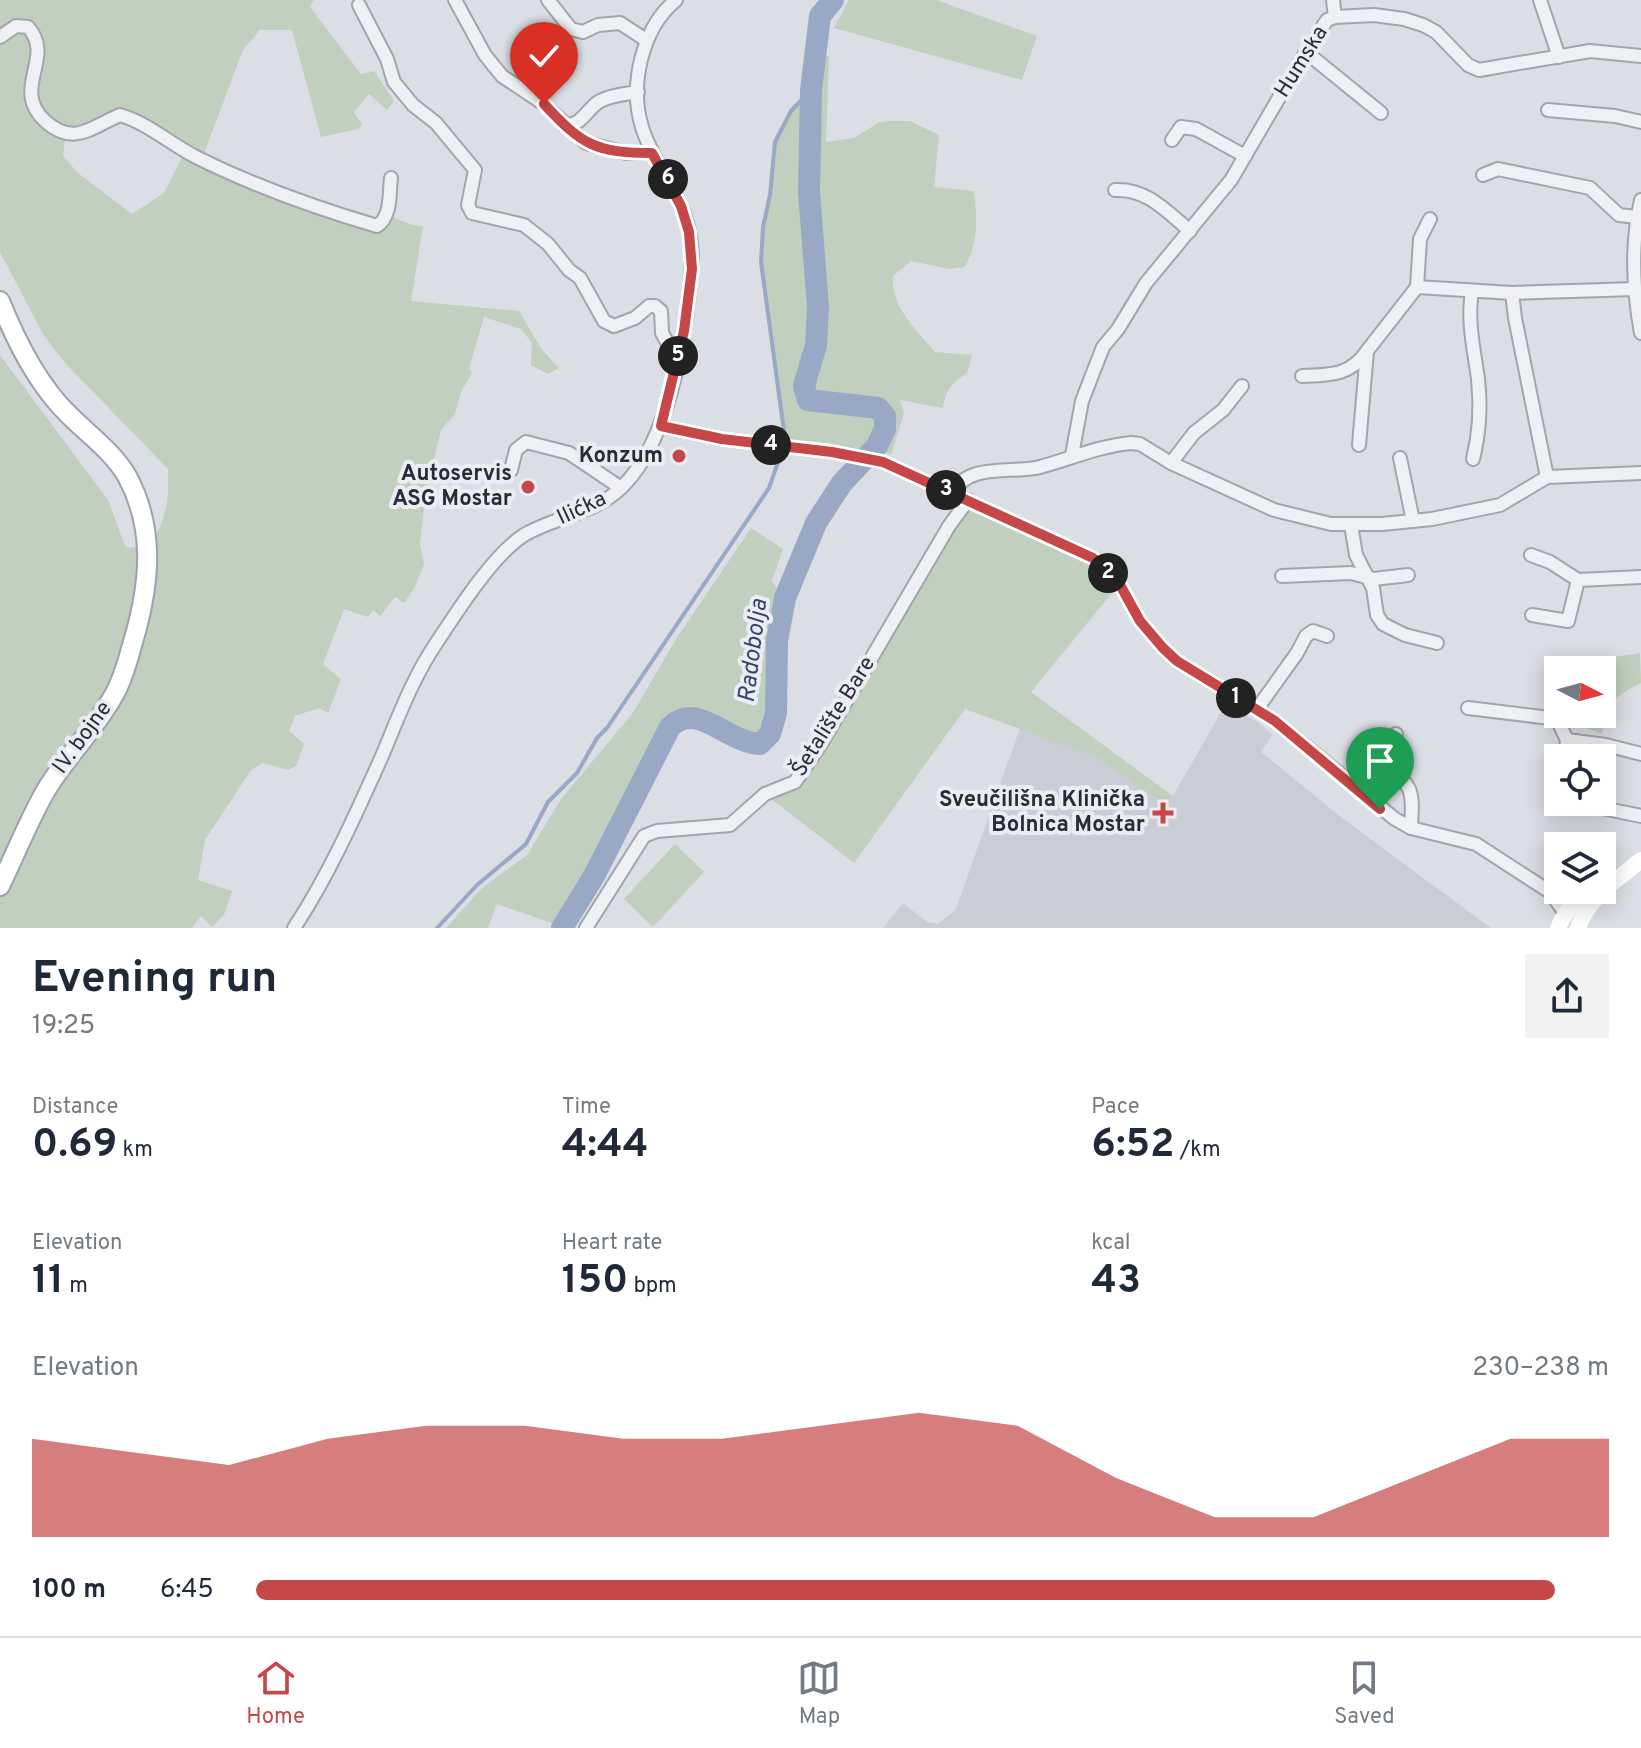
<!DOCTYPE html>
<meta charset="utf-8">
<style>
:root{--surface:#fff;--page:#f2f2f3;--text:#1f2937;--muted:#747a83;--line:#e0e1e3;--accent:#c54748}
body{margin:0;font-family:Overpass,sans-serif;background:var(--page);color:var(--text);height:100vh;display:flex;flex-direction:column;font-size:30px;white-space:nowrap}
*{box-sizing:border-box;margin:0}
p{font-size:26px;color:var(--muted)}
.icon{flex:none;width:44px;height:44px;fill:none;stroke:currentColor;stroke-width:2;stroke-linecap:round;stroke-linejoin:round}
.map{position:relative;height:928px;overflow:hidden}
.side{display:flex;flex-direction:column;background:var(--surface);flex:1}
.side>*{flex:none}
.needle{width:52px;rotate:96deg}
.fabs{position:absolute;left:1544px;top:656px;display:grid;gap:16px}
.fabs a{display:grid;place-items:center;width:72px;height:72px;border-radius:0px;background:var(--surface);box-shadow:0 4px 20px #0003;font-size:40px}
.pin{position:absolute;display:grid;place-items:center;width:68px;height:68px;color:#fff;margin:-82px -34px;border-radius:50% 50% 50% 0;rotate:-45deg;box-shadow:0 0 8px #0007}
.pin .icon{rotate:45deg}
.km{position:absolute;width:40px;height:40px;margin:-20px;border-radius:50%;background:#222;color:#fff;font-size:22px;line-height:40px;text-align:center}
.round{display:grid;place-items:center;flex:none;width:84px;height:84px;border-radius:0px;background:var(--page)}
.overview{display:flex;align-items:center;justify-content:space-between;height:136px;padding:0 32px}
h1{font-size:44px;font-weight:700;line-height:60px}
.metrics{display:grid;grid-template-columns:repeat(3,1fr);gap:12px;height:136px;padding:8px 32px}
.metrics div{display:grid;align-content:center}
.metrics b{font-size:40px;font-weight:700}
.metrics small{font-size:22px;font-weight:400}
.metrics p{font-size:22px}
.chart{height:224px;padding:16px 32px}
.chart p{display:flex;justify-content:space-between}
.chart svg{width:100%;height:144px;margin-top:8px;fill:var(--accent);opacity:.7}
ul{padding:0 32px;list-style:none;font-size:26px}
li{display:grid;grid-template-columns:128px 96px 1fr;align-items:center;height:60px}
li i{height:20px;border-radius:10px;background:var(--accent)}
.dock{display:flex;justify-content:space-around;align-items:center;height:112px;border-top:2px solid var(--line);background:var(--surface);font-size:22px;color:var(--muted)}
.dock a{display:grid;justify-items:center;gap:4px}
.dock .active{color:var(--accent)}
.map>svg:first-child{display:block}
</style>
<div class="map">
<svg width="1641" height="928" viewBox="0 0 1641 928">
<rect width="100%" height="100%" fill="#dcdee5"/>
<polygon fill="#cacdd6" points="1226,704 1259,723 1272,735 1261,752 1346,821 1491,928 883,928 903,903 927,922 938,924 956,909 1020,728 1095,756 1167,806"/>
<g fill="#c0cfbe" fill-rule="evenodd">
<path d="M0,0H314L310,7L361,74L374,71L394,101L387,110L369,94L354,112L362,125L358,129L321,137L292,30H260L243,50L202,159L377,225L390,216L412,225L423,226L411,301L519,311L542,350L559,368L548,374L531,365L532,343L521,329L484,317L469,368L472,373L461,392L455,414L441,430L426,492L420,543L424,564L415,587L404,603L395,597L380,616L373,610L368,617L344,609L323,664L341,679L328,713L319,708L295,716L289,731L304,744L296,766L288,770L263,763L251,770L205,840L198,880L232,891L224,915L212,927L201,916L192,928H0V355L108,500L125,546L129,548L151,545C167,514 169,504 168,469L65,363L44,336L0,252ZM120,115L185,151L164,193L132,214L78,173L63,156L66,133Z"/>
<polygon points="849,0 936,0 1037,36 1022,80 834,28"/>
<path d="M815,56H829L826,142L854,138L878,123L888,121H910L939,135L934,187L974,191C977,217 979,245 964,267L949,269L911,261L893,276C890,306 916,329 935,352L972,355L967,373C951,384 946,389 943,408L900,400L904,413L891,455L877,447L869,455L859,450L846,455L783,443L782,405L761,262L763,227L770,195L775,142L791,111L811,89Z"/>
<polygon points="968,500 1092,558 1120,583 1031,692 1173,796 1167,806 1095,756 965,709 854,863 765,794 790,785"/>
<polygon points="751,528 783,549 772,581 780,593 773,632 766,730 758,737 747,736 698,710 679,712 664,729 557,925 497,904 488,928 446,928 482,888 527,855 561,799 632,714 678,636"/>
<path d="M1640,653L1641,683C1611,698 1609,702 1602,734L1572,722L1571,714H1602V670H1568L1567,667L1603,665L1608,658Z"/>
<polygon points="675,844 704,872 653,927 624,899"/>
</g>
<g fill="none" stroke-linecap="round" stroke-linejoin="round">
<polyline stroke="#99a8c4" stroke-width="4" points="437,928 477,885 526,844 548,802 577,773 597,738 607,728 769,488 783,448 784,431 761,262 763,227 770,195 775,142 791,111 811,90"/>
<path stroke="#99a8c4" stroke-width="22" d="M562,928L594,876L670,727C698,700 725,742 760,744L770,734L776,713L777,641L785,598L816,523L842,483L877,446L885,429V416L878,408L808,400L804,386L816,345L818,307L809,192L811,90L820,16L833,0"/>
<defs>
<g id="street">
<polyline points="455,0 485,55 502,76 544,104 586,143 626,153 652,153"/>
<polyline points="548,0 571,29 583,32 598,25 620,23 646,40"/>
<polyline points="1333,0 1335,17"/>
<polyline points="1540,0 1559,57"/>
<polyline points="359,5 387,59 394,82 413,105 436,123 475,170 468,205 472,213 524,225 548,244 569,270 580,278 604,321 614,326 635,318 649,306 655,306 661,311 662,333 677,360"/>
<path d="M0,37L16,26L28,27C56,58 10,88 45,121C74,147 91,127 120,115C148,123 170,144 196,157C254,186 316,208 377,226C392,216 389,193 391,178"/>
<polyline points="1306,52 1381,113"/>
<polyline points="1548,110 1615,116 1641,122"/>
<path d="M564,125C583,126 586,109 600,101C611,95 625,94 638,92"/>
<polyline points="1172,140 1181,127 1196,129 1245,156"/>
<polyline points="1483,175 1498,169 1590,188 1619,215 1637,217"/>
<path d="M1115,190C1147,188 1167,212 1190,231"/>
<path d="M1641,200C1631,243 1633,290 1641,333"/>
<polyline points="1417,287 1512,293 1635,289"/>
<path d="M1472,292C1467,322 1474,349 1478,379C1481,407 1480,431 1473,459"/>
<polyline points="1512,293 1515,318 1547,477"/>
<path d="M1302,376C1330,375 1350,376 1367,351"/>
<polyline points="661,426 722,439 832,452 883,462 1093,558 1119,583 1140,621 1163,648 1177,661 1275,721 1395,819 1411,828 1476,844 1550,892"/>
<polyline points="1359,445 1367,351 1417,287 1420,239 1430,219"/>
<polyline points="1072,455 1082,401 1103,347 1118,329 1146,283 1231,180 1301,60 1327,20 1335,17 1374,15 1404,19 1423,25 1436,32 1468,65 1479,70 1590,51 1641,56"/>
<polyline points="1400,458 1413,521"/>
<polyline points="1171,463 1194,433 1223,410 1242,386"/>
<polyline points="511,470 516,450 526,442 569,453 621,488"/>
<path d="M954,493C966,462 1015,474 1040,467C1070,459 1099,446 1131,443L1140,444L1171,463L1274,510L1331,524H1382L1432,519L1500,505L1547,477L1641,473"/>
<polyline points="1351,525 1356,555 1373,588 1377,615 1383,624 1405,635 1437,643"/>
<polyline points="1531,555 1550,562 1578,580"/>
<polyline points="1282,576 1351,573 1374,579 1408,575"/>
<polyline points="1532,615 1568,621 1578,580 1641,577"/>
<polyline points="1468,708 1550,718 1559,723 1567,740 1606,745 1641,754"/>
<polyline points="1257,709 1297,653 1306,636 1313,631 1327,636"/>
<path d="M1396,734L1385,745C1384,772 1399,769 1409,789C1414,800 1411,817 1411,828"/>
<polyline points="1565,758 1567,740"/>
<polyline points="1573,802 1641,816"/>
<polyline points="1565,913 1550,892 1580,897"/>
<path d="M294,928C329,875 356,814 382,756C398,718 413,677 437,642C458,610 493,555 524,535C549,520 585,514 607,499C661,464 679,369 687,310C690,284 695,257 689,231C681,193 653,164 642,127C629,85 642,28 676,0"/>
<polyline points="586,928 644,836 657,831 730,825 765,794 795,782 821,744 949,526 968,500"/>
</g>
<path id="primary" d="M0,301C16,341 37,384 69,415C89,435 112,451 127,476C155,528 150,581 135,635C129,655 125,675 115,693C96,729 65,757 45,792C28,822 15,855 0,886"/>
</defs>
<use href="#street" stroke="#a2a5ae" stroke-width="16"/>
<use href="#primary" stroke="#9ca1b0" stroke-width="22"/>
<use href="#street" stroke="#eef0f4" stroke-width="12"/>
<g stroke="#fff" stroke-width="16">
<path d="M1558,928C1566,909 1576,900 1594,890"/>
<path d="M1578,928C1588,898 1617,880 1641,860"/>
</g>
<use href="#primary" stroke="#fff" stroke-width="18"/>
</g>
<g fill="none" stroke-linecap="round" stroke-linejoin="round">
<defs>
<path id="route" d="M544,104C582,145 596,153 652,153L681,206L689,232L692,269L684,331L661,426L722,439L832,452L883,462L1093,558L1119,583L1140,621L1163,648L1177,661L1275,721L1380,809"/>
</defs>
<use href="#route" stroke="#fff" stroke-width="16"/>
<use href="#route" stroke="#c54748" stroke-width="10"/>
</g>
<g fill="#c54748" stroke="#ebedf3" stroke-width="3">
<circle cx="679" cy="456" r="8"/>
<circle cx="528" cy="487" r="8"/>
<path d="M1159 801h8v8h8v8h-8v8h-8v-8h-8v-8h8z"/>
</g>
<g text-anchor="middle" dominant-baseline="central" stroke-width="8" stroke-linejoin="round" paint-order="stroke">
<g font-size="22" fill="#272b3a" stroke="#ebedf3">
<text transform="translate(1302 62) rotate(-58)">Humska</text>
<text transform="translate(582 509) rotate(-25)">Ilićka</text>
<text transform="translate(834 717) rotate(-58)">Šetalište Bare</text>
<text transform="translate(83 738) rotate(-54)">IV. bojne</text>
</g>
<g font-size="22" font-weight="bold" fill="#272b3a" stroke="#ebedf3" text-anchor="end">
<text x="663" y="456">Konzum</text>
<text x="512" y="474">Autoservis<tspan x="512" dy="25">ASG Mostar</tspan></text>
<text x="1145" y="800">Sveučilišna Klinička<tspan x="1145" dy="25">Bolnica Mostar</tspan></text>
</g>
<g font-size="24" font-style="italic" fill="#34456b" stroke="#ebedf3">
<text transform="translate(754 651) rotate(-83)">Radobolja</text>
</g>
</g>
</svg>
<div class="fabs">
<a><svg class="needle" viewBox="-14 -14 28 28"><path d="M0-13l5 13h-10z" fill="#e53935"/><path d="M0 13l5-13h-10z" fill="#747a83"/></svg></a>
<a><svg class="icon" aria-label="locate" viewBox="0 0 24 24"><circle cx="12" cy="12" r="6"/><path d="M12 2v4M12 18v4M2 12h4M18 12h4"/></svg></a>
<a><svg class="icon" aria-label="layers" viewBox="0 0 24 24"><path d="M12 4l9 5-9 5-9-5zM3 14l9 5 9-5"/></svg></a>
</div>
<div class="pin" style="left:1380px;top:809px;background:#1e9e55"><svg class="icon" aria-label="arrive" viewBox="0 0 24 24"><path d="M6 21V4h12l-3 4 3 4H6"/></svg></div>
<div class="pin" style="left:544px;top:104px;background:#d93025"><svg class="icon" aria-label="check" viewBox="0 0 24 24"><path d="M5 12l5 5 9-10"/></svg></div>
<b class="km" style="left:1236px;top:698px">1</b>
<b class="km" style="left:1108px;top:573px">2</b>
<b class="km" style="left:946px;top:490px">3</b>
<b class="km" style="left:771px;top:445px">4</b>
<b class="km" style="left:678px;top:356px">5</b>
<b class="km" style="left:668px;top:179px">6</b>
</div>
<section class="side">
<div class="overview"><div><h1>Evening run</h1><p>19:25</p></div><a class="round"><svg class="icon" aria-label="share" viewBox="0 0 24 24"><path d="M12 15V3M7 8l5-5 5 5M5 13v7h14v-7"/></svg></a></div>
<div class="metrics">
<div><p>Distance</p><b>0.69<small> km</small></b></div>
<div><p>Time</p><b>4:44</b></div>
<div><p>Pace</p><b>6:52<small> /km</small></b></div>
</div>
<div class="metrics">
<div><p>Elevation</p><b>11<small> m</small></b></div>
<div><p>Heart rate</p><b>150<small> bpm</small></b></div>
<div><p>kcal</p><b>43</b></div>
</div>
<div class="chart"><p><span>Elevation</span>230–238 m</p>
<svg viewBox="0 0 160 44" preserveAspectRatio="none"><path d="M0 44V14L10 18L20 22L30 14L40 10L50 10L60 14L70 14L80 10L90 6L100 10L110 26L120 38L130 38L140 26L150 14L160 14V44z"/></svg>
</div>
<ul>
<li><b>100 m</b>6:45<i style="width:96%"></i></li>
</ul>
</section>
<nav class="dock">
<a class="active"><svg class="icon" aria-label="home" viewBox="0 0 24 24"><path d="M3 11l9-7 9 7M6 9v11h12V9"/></svg>Home</a>
<a><svg class="icon" aria-label="map" viewBox="0 0 24 24"><path d="M3 6l6-2 6 2 6-2v14l-6 2-6-2-6 2zM9 4v14M15 6v14"/></svg>Map</a>
<a><svg class="icon" aria-label="saved" viewBox="0 0 24 24"><path d="M7 4h10v16l-5-4-5 4z"/></svg>Saved</a>
</nav>
